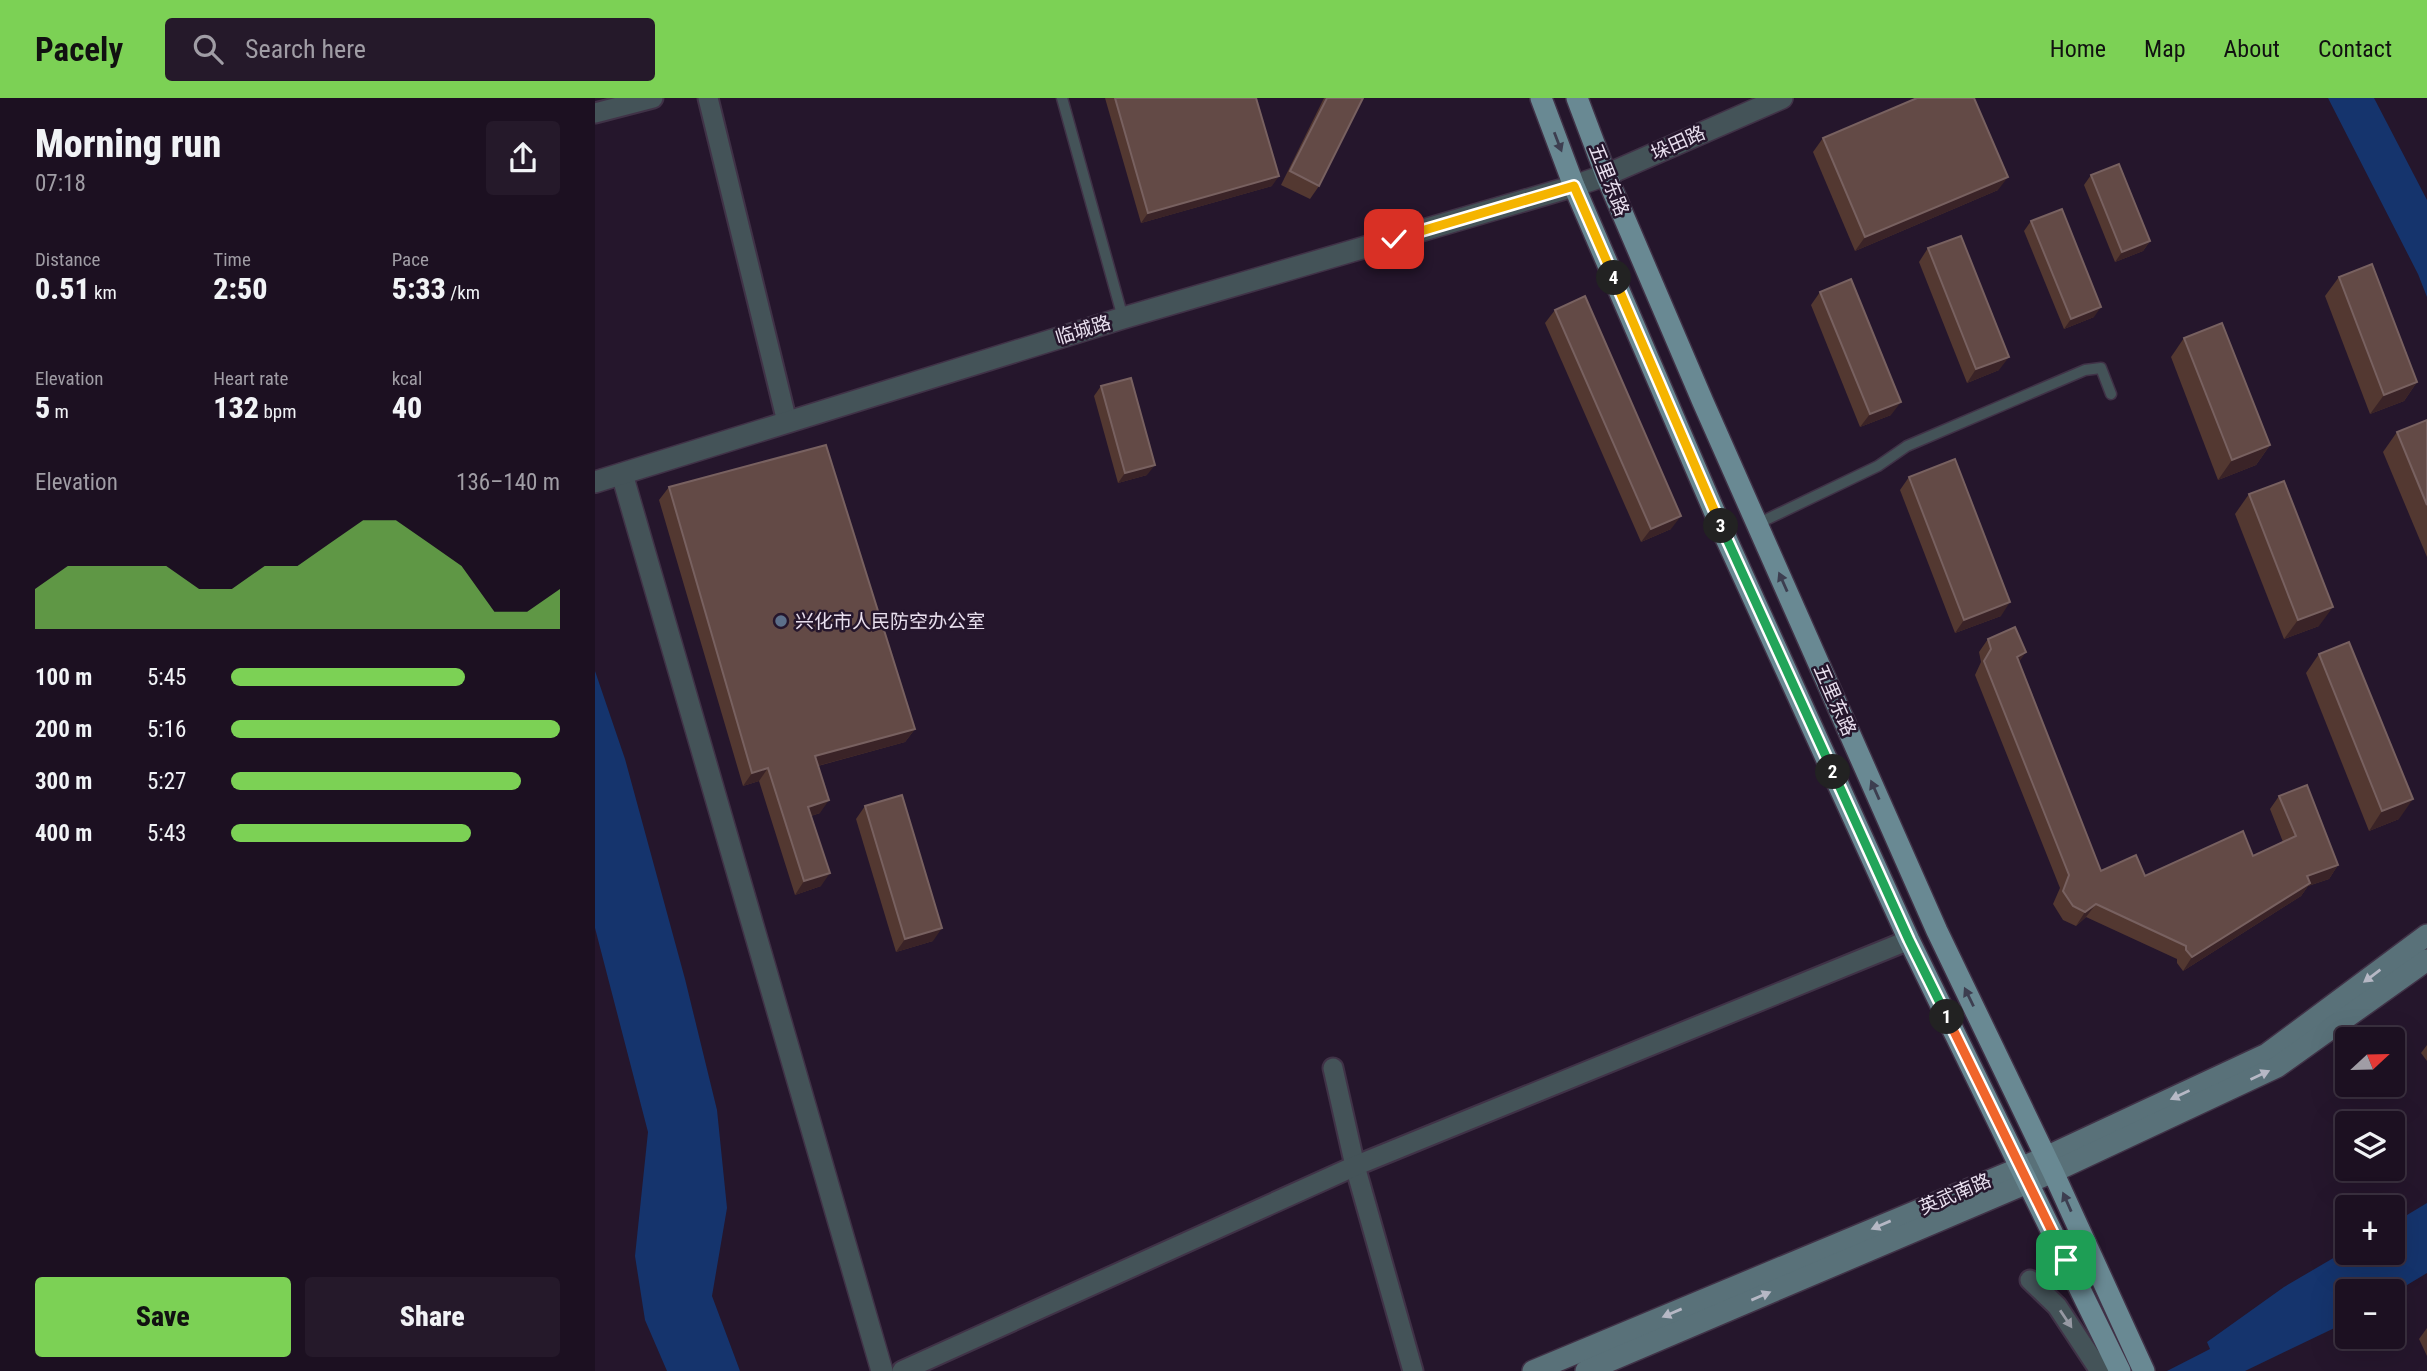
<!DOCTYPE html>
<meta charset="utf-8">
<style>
:root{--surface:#1c1021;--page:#25192a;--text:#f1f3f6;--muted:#a09da5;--line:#3a303f;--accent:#7cd155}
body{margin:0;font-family:"Roboto Condensed","Noto Sans SC",sans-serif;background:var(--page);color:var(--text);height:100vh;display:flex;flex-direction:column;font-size:26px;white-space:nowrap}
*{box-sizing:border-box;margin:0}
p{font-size:23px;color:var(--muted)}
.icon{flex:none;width:38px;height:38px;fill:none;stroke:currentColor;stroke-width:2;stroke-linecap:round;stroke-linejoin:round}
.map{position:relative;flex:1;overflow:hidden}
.panel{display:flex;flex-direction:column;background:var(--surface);width:595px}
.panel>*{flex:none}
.needle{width:46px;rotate:68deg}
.tools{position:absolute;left:1740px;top:929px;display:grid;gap:14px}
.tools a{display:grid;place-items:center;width:70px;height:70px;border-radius:7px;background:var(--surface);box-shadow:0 7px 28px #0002,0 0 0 2px var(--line);font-size:35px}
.pin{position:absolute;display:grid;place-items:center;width:60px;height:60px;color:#fff;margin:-30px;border-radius:14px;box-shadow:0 4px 10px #0006}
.km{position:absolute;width:35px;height:35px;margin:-18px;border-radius:50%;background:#222;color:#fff;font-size:19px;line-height:35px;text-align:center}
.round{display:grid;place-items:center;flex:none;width:74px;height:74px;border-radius:7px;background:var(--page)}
.summary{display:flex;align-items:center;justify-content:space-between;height:119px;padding:0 35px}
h1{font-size:38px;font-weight:800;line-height:52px}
.stats{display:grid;grid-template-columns:repeat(3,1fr);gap:10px;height:119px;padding:7px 35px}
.stats div{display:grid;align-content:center}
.stats b{font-size:30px;font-weight:800}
.stats small{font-size:19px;font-weight:400}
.stats p{font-size:19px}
.chart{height:196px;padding:14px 35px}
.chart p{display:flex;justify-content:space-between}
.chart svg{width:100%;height:126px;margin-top:7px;fill:var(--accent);opacity:.7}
.action{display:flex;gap:14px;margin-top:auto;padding:14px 35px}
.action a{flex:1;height:80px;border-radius:7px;background:var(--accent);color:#111;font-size:28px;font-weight:800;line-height:80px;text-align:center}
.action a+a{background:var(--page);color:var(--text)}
ul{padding:0 35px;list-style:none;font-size:23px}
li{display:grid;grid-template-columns:112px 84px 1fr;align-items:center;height:52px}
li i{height:18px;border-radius:9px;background:var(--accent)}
header{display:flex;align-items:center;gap:42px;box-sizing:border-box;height:98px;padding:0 35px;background:var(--accent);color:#111}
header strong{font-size:33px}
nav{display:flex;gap:38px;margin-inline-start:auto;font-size:24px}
.search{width:490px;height:63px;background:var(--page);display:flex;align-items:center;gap:18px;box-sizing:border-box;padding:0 24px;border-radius:7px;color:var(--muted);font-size:26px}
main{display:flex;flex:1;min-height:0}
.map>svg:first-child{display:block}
</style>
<header>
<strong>Pacely</strong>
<div class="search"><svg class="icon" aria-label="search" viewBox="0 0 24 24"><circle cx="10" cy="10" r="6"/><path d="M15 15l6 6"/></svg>Search here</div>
<nav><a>Home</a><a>Map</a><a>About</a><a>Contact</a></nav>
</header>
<main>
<section class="panel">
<div class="summary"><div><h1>Morning run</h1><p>07:18</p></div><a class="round"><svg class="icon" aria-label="share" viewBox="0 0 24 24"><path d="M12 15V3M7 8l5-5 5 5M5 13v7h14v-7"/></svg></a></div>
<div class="stats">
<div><p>Distance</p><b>0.51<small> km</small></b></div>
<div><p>Time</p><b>2:50</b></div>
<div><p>Pace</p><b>5:33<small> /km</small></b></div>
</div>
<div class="stats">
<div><p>Elevation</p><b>5<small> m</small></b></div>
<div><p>Heart rate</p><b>132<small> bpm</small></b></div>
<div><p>kcal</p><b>40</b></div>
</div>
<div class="chart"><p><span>Elevation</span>136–140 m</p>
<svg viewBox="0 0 160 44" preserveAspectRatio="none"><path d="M0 44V30L10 22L20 22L30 22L40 22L50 30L60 30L70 22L80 22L90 14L100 6L110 6L120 14L130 22L140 38L150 38L160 30V44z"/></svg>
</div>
<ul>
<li><b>100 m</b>5:45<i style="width:71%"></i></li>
<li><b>200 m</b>5:16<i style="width:100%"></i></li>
<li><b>300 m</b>5:27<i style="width:88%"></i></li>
<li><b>400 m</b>5:43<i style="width:73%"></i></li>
</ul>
<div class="action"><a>Save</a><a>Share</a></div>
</section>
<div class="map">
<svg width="1832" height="1273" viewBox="0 0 1832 1273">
<rect width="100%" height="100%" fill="#25162c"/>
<g fill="#15346d">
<polygon points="1733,0 1779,0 1832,102 1832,199 1823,176"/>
<polygon points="0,573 30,661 90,881 122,1012 132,1110 117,1198 145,1273 72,1273 50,1222 40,1158 53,1034 0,830"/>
<polygon points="1832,1105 1832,1175 1797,1196 1797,1194 1752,1194 1752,1224 1650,1273 1572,1273 1615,1251 1612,1244 1689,1189 1752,1152 1752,1155 1797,1155 1797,1126"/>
</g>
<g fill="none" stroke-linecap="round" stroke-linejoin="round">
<defs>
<g id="service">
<polyline points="467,0 528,220"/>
<polyline points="1162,426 1283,368 1312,348 1490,272 1506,270 1516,296"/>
</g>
<g id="minor">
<polyline points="113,0 192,324"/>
<polyline points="0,15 58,0"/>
<polyline points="738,970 760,1068 818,1273"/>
<polyline points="1435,1182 1462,1208 1505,1273"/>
<polyline points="307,1273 760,1068 1314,842"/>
</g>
<g id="tertiary">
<polyline points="27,376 287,1273"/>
<polyline points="0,384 528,220 979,88 1011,77 1187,0"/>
</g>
<g id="secondary">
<polyline points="938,1273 1451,1059 1672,956 1832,837"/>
<polyline points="991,1273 1458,1074 1682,969 1832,862"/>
</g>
<g id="primary">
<polyline points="946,0 979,88 1129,436 1314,842 1525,1273"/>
<polyline points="982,0 1011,77 1108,304 1342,833 1458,1074 1549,1273"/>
</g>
</defs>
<use href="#service" stroke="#403247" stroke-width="13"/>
<use href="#minor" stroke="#403247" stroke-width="23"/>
<use href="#tertiary" stroke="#403247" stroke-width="24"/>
<use href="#secondary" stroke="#403247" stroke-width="24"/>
<use href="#primary" stroke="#403247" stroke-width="24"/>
<use href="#service" stroke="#445358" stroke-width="10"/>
<use href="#minor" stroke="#445358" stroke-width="19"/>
<use href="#tertiary" stroke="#445358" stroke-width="21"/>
<use href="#secondary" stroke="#597179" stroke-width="21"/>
<use href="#primary" stroke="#698993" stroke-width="21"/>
</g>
<g fill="#533831">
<polygon points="510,0 661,0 677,88 546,125"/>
<polygon points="729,0 768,0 724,88 715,101 686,87"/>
<polygon points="1228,40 1403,92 1260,153 1218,54"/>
<polygon points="1496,77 1555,143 1548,153 1520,164 1489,87"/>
<polygon points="1436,123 1499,219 1469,231 1429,133"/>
<polygon points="1333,150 1404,272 1372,285 1324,164"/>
<polygon points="1744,179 1822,284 1809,303 1775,316 1730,198"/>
<polygon points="1225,194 1296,317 1265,329 1216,207"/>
<polygon points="960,212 1076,431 1046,444 950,225"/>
<polygon points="1589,240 1675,347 1661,367 1623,382 1576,259"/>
<polygon points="506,288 552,377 523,385 499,298"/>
<polygon points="1832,322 1832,459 1788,354 1802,334"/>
<polygon points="1314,379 1406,518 1360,535 1305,392"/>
<polygon points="74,389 320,631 310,644 223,668 225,715 216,718 226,788 200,797 164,683 148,688 64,402"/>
<polygon points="1654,396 1724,528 1689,541 1640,416"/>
<polygon points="1393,541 1424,564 1506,773 1550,778 1658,758 1688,744 1675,711 1684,698 1743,767 1734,781 1713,788 1706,798 1588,873 1582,865 1582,861 1491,819 1481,828 1468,822 1458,806 1465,790 1380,577 1386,564 1384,554"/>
<polygon points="1724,556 1804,721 1774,733 1711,575"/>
<polygon points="270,708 338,843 301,854 261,721"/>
<polygon points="1832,947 1832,963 1826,955"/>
<polygon points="1832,1230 1832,1258 1824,1241"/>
</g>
<g fill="#3a2327">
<polygon points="684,78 677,88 546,125 553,115"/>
<polygon points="1413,79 1403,92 1260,153 1270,139"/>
<polygon points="1555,143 1548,153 1520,164 1527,154"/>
<polygon points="1506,209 1499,219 1469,231 1476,221"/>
<polygon points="1414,259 1404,272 1372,285 1381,271"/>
<polygon points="1822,284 1809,303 1775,316 1789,297"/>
<polygon points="1306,304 1296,317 1265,329 1275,316"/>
<polygon points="1675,347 1661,367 1623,382 1637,362"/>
<polygon points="560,367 552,377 523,385 530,375"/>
<polygon points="1086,418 1076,431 1046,444 1056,431"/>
<polygon points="1415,504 1406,518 1360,535 1369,522"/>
<polygon points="1738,509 1724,528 1689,541 1703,522"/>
<polygon points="1431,554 1422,567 1422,559"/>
<polygon points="320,631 310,644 211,671 220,658"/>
<polygon points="173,670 164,683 148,688 157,675"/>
<polygon points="1818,701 1804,721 1774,733 1787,713"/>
<polygon points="234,702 225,715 204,722 213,709"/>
<polygon points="1743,767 1734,781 1713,788 1706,798 1588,873 1597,859 1712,778"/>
<polygon points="235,775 226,788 200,797 209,783"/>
<polygon points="1501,806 1491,819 1481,828 1490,814"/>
<polygon points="347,830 338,843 301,854 310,841"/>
</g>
<g fill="#634a46" stroke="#786160" stroke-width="2">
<polygon points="520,0 661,0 684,78 553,115"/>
<polygon points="732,0 768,0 724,88 695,73"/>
<polygon points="1322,0 1379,0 1413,79 1270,139 1228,40"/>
<polygon points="1524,66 1555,143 1527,154 1496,77"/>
<polygon points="1467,111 1506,209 1476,221 1436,123"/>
<polygon points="1366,138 1414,259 1381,271 1333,150"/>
<polygon points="1777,166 1822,284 1789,297 1744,179"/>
<polygon points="1256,181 1306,304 1275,316 1225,194"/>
<polygon points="990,198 1086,418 1056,431 960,212"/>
<polygon points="1627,225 1675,347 1637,362 1589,240"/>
<polygon points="536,280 560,367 530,375 506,288"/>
<polygon points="1832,322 1832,407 1802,334"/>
<polygon points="231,347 320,631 220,658 234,702 213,709 235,775 209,783 173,670 157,675 74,389"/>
<polygon points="1360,361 1415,504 1369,522 1314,379"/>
<polygon points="1689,383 1738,509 1703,522 1654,396"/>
<polygon points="1420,529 1431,554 1422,559 1506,773 1541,757 1550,778 1648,733 1658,758 1701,738 1684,698 1712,687 1743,767 1712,778 1715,785 1597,859 1591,852 1591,848 1501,806 1490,814 1478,808 1468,793 1474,777 1389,563 1396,551 1393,541"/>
<polygon points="1754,544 1818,701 1787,713 1724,556"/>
<polygon points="307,697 347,830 310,841 270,708"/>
</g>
<defs><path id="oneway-solid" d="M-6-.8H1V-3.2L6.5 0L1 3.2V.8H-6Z" transform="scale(1.75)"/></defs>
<g fill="#3d3e50">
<use href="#oneway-solid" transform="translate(963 44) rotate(69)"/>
<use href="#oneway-solid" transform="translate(1188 484) rotate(-114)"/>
<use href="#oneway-solid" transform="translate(1280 692) rotate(-114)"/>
<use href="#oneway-solid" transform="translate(1374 899) rotate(-116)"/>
<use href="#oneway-solid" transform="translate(1472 1104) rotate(-114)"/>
</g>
<g fill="#b6b8c5">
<use href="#oneway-solid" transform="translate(1777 878) rotate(143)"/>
<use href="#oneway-solid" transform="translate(1665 977) rotate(-25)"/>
<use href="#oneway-solid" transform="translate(1585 997) rotate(155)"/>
<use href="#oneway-solid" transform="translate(1286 1127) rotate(157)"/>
<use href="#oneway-solid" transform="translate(1166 1198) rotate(-23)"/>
<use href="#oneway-solid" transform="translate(1077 1215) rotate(157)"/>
</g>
<use fill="#9699a3" href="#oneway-solid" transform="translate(1471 1221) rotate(56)"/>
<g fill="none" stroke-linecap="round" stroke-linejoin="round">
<defs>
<polyline id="split-1" points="1352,919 1471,1162"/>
<polyline id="split-2" points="1238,674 1314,842 1352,919"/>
<polyline id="split-3" points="1126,428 1238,674"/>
<polyline id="split-4" points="1019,180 1126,428"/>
<polyline id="split-5" points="799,141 979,88 1019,180"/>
</defs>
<use href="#split-1" stroke="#fff" stroke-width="14"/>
<use href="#split-2" stroke="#fff" stroke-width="14"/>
<use href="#split-3" stroke="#fff" stroke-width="14"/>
<use href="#split-4" stroke="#fff" stroke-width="14"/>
<use href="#split-5" stroke="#fff" stroke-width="14"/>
<use href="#split-1" stroke="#f0652b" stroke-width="9"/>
<use href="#split-2" stroke="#22a559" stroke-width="9"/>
<use href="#split-3" stroke="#22a559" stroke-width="9"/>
<use href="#split-4" stroke="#f5b400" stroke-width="9"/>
<use href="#split-5" stroke="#f5b400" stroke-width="9"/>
</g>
<circle fill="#5c6f8a" stroke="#25162c" stroke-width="2.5" cx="186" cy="523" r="7"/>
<g text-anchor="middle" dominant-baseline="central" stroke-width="5" stroke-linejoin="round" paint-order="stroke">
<g font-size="19" fill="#e8dfee" stroke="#25162c">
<text transform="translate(1083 45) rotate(-24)">垛田路</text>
<text transform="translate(1014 82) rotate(68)">五里东路</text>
<text transform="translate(488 232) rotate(-17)">临城路</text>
<text transform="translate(1240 602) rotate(66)">五里东路</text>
<text transform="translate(1360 1096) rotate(-23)">英武南路</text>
</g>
<g font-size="19" fill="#e8dfee" stroke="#25162c" text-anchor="start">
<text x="200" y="523">兴化市人民防空办公室</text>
</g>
</g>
</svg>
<div class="tools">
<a><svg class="needle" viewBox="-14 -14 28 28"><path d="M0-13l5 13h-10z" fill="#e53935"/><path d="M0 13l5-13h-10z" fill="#a09da5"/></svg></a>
<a><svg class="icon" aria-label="layers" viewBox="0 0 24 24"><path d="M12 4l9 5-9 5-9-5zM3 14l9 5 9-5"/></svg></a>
<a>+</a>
<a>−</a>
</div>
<div class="pin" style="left:1471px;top:1162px;background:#1e9e55"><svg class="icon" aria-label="arrive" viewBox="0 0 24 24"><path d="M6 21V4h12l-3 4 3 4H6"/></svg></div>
<div class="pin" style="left:799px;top:141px;background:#d93025"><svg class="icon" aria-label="check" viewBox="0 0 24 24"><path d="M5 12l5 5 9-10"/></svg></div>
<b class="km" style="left:1352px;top:919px">1</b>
<b class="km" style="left:1238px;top:674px">2</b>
<b class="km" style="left:1126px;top:428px">3</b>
<b class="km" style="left:1019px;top:180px">4</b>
</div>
</main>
